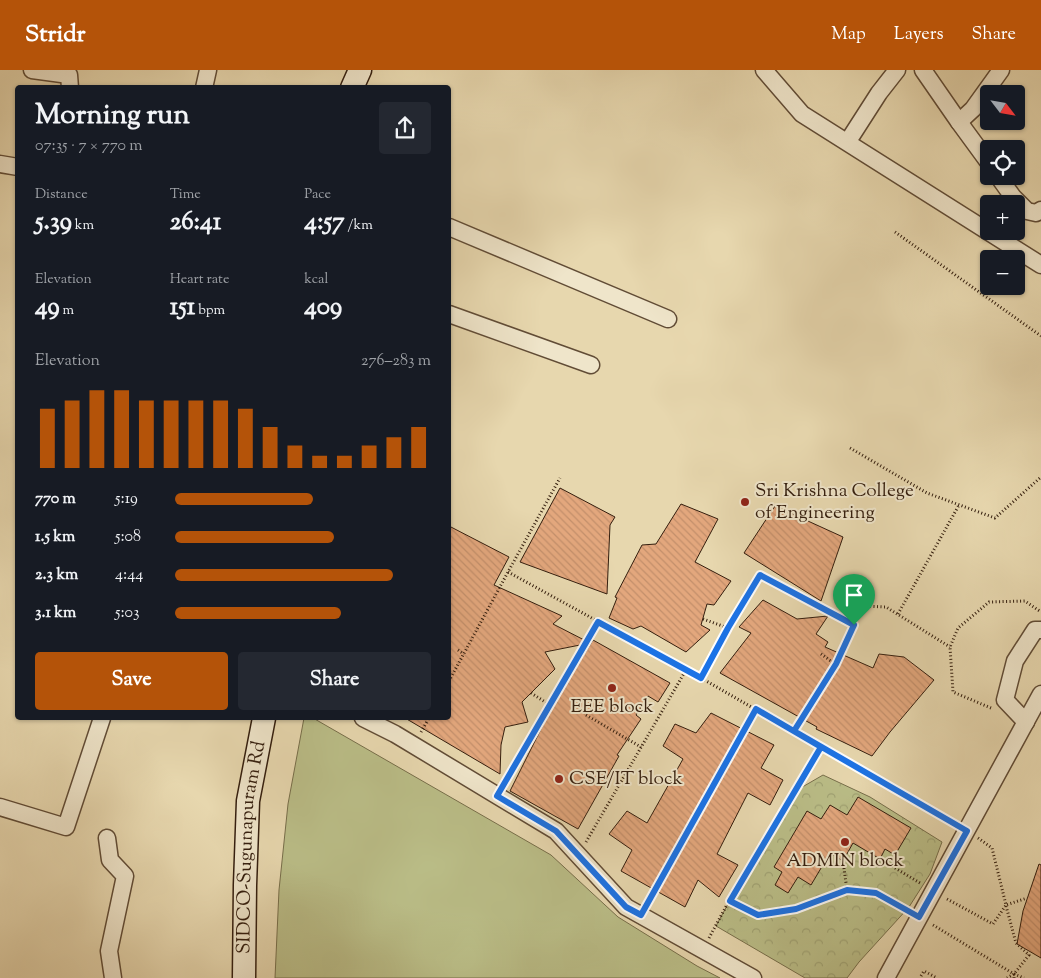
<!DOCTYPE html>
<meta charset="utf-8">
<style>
:root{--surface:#171b24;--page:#242831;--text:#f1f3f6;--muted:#9ea1a6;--accent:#b45309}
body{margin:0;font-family:"Sorts Mill Goudy",serif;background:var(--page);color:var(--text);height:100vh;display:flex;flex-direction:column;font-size:19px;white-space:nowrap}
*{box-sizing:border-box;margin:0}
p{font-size:16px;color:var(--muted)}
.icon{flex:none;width:28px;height:28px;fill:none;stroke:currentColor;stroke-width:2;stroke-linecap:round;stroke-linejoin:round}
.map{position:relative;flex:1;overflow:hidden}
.side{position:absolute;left:15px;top:15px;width:436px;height:635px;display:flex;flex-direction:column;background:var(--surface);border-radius:5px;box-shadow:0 1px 4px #0004}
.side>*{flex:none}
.needle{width:32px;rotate:121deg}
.buttons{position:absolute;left:980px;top:15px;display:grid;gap:10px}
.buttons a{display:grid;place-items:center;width:45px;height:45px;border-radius:5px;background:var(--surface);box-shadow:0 1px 4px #0004;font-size:25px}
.pin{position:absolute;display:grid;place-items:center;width:42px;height:42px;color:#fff;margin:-51px -21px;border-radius:50% 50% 50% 0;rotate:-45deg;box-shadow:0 0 5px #0007}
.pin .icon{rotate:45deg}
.round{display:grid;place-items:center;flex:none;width:52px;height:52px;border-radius:5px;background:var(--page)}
.headline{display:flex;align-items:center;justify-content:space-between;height:85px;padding:0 20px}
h1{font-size:28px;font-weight:800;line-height:38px}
.metrics{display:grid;grid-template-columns:repeat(3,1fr);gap:8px;height:85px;padding:5px 20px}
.metrics div{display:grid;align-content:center}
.metrics b{font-size:25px;font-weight:800}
.metrics small{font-size:14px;font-weight:400}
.metrics p{font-size:14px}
.chart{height:140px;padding:10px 20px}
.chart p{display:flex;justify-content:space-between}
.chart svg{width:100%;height:90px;margin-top:5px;stroke:var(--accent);stroke-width:6}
.primary-button{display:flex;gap:10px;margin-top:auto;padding:10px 20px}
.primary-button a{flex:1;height:58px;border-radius:5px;background:var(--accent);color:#fff;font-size:20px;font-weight:800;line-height:58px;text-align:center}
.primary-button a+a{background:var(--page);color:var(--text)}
ul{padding:0 20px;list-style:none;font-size:16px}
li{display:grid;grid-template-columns:80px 60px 1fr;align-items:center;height:38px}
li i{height:12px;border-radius:6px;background:var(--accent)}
header{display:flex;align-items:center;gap:30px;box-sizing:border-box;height:70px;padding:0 25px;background:var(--accent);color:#fff}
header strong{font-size:24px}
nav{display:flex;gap:28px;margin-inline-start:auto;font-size:18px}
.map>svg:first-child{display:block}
</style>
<header>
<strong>Stridr</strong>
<nav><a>Map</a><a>Layers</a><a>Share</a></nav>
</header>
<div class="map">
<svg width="1041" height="908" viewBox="0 0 1041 908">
<defs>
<pattern id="forest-crowns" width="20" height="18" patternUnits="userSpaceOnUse" patternTransform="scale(1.25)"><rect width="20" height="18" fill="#babd87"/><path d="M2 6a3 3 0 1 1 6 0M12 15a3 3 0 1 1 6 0" fill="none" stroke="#a0a273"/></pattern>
<pattern id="building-back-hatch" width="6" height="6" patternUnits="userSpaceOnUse" patternTransform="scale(1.25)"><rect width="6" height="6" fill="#e3a77d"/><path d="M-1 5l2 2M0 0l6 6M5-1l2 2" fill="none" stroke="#c38f6b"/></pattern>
</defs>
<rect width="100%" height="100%" fill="#e7d7ae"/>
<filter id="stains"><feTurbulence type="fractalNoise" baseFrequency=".004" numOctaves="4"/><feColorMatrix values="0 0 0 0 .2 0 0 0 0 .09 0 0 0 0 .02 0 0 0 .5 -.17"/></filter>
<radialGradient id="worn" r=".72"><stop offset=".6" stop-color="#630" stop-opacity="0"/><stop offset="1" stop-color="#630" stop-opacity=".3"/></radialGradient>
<polygon fill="url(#forest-crowns)" stroke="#776e4a" points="823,705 870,727 942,772 930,804 909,837 859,892 847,908 805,908 716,856 753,788 792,723"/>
<polygon fill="#babd87" stroke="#776e4a" points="304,648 313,648 551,785 618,847 697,896 720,908 275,908 279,820 288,734"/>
<g fill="url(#building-back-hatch)" stroke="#341e0e">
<polygon points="560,418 615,447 610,455 607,524 520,492"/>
<polygon points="681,434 718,449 695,492 731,511 714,535 707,534 701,555 710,560 686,582 641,556 633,559 609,548 617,528 615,527 642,475 656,474"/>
<polygon points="775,436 843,467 821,531 744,483"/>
<polygon points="449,456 509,487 494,515 562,546 553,554 590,573 545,582 555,599 522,632 528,652 505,657 501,675 500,704 405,648 449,648"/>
<polygon points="763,530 797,549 828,546 816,564 828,572 825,577 873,598 879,584 904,587 934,610 890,662 872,686 816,659 817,657 720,603 751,563 739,557"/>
<polygon points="593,570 670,613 658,632 648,626 636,645 641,649 617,685 619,686 578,759 510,721 563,615 564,617"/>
<polygon points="711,643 774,675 761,698 783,710 770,735 748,723 717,784 738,795 719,827 698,810 685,837 621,801 632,780 609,764 627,741 647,753 683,689 663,676 675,654 696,663"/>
<polygon points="858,727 911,758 895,785 885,779 880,789 853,773 843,791 830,783 811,815 798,807 788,823 775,815 782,802 774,797 807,741 821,749 830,735 847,745"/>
<polygon points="1039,794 1041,795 1041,888 1017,874 1023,841"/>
</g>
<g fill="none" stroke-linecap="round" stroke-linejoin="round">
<defs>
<g id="street">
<polyline points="32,0 69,5 70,18"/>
<polyline points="764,0 802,44 1041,195"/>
<polyline points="923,0 959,52 989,93"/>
<polyline points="204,18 208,0"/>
<polyline points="959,52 973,39 1001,0"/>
<polyline points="852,65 879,23 897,0"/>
<polyline points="0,94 18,97"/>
<polyline points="998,106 1013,127 1027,141 1036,143 1041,140"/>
<polyline points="449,157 668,249"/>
<polyline points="449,244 591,295"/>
<polyline points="363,648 395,664 556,761 626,837 753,908"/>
<polyline points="1026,652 1005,630 1015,591 1035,560 1041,560"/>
<polyline points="0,737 66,757 102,648"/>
<polyline points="107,768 110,790 125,806 109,881 113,908"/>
<polyline points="886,908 1041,624"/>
</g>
<g id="secondary">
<polyline points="352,18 360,0"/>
<path id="s1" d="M244,908L245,815L248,731L264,648"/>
</g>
</defs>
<use href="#street" stroke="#614c36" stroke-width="19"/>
<use href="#secondary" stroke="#341e0e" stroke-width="25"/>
<g stroke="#341e0e" stroke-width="3" stroke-dasharray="1 2.5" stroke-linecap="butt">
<polyline points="895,162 1041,266"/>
<polyline points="850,378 927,423 995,448 1041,407"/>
<polyline points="508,502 701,608 953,753"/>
<polyline points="898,544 959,435"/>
<polyline points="703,549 728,558"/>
<polyline points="458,580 464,584"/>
<polyline points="821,584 835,594"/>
<polyline points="701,608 728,558 760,505 854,555"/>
<polyline points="449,611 508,502 560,408"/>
<polyline points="531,623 550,635"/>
<polyline points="991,638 953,622 950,577 958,558 989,532 1025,531 1041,542"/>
<polyline points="586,645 641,677"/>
<polyline points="793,661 835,594 863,536 886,537 950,577"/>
<polyline points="421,662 429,648"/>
<polyline points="821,677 729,831 758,845 796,839 847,820 875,823 905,839"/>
<polyline points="523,682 529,684"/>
<polyline points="505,713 598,552"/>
<polyline points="978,768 992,778 1006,835 1027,828"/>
<polyline points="586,772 686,600"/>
<polyline points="880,789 920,813"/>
<polyline points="843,791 847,820"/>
<polyline points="947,829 993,854 1006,835"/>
<polyline points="647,833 756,639"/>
<polyline points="1006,836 1016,873 1029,885 1014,904 1007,908"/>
<polyline points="933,855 1014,904 1014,908"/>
<polyline points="709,868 729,831"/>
<polyline points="1014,904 1024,908"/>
<polyline points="921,906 924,901 937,908"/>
</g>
<use href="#street" stroke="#efe5ca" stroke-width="16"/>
<use href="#secondary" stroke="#efe5ca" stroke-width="22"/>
</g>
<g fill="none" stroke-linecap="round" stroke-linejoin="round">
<defs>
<polyline id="route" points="854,555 760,505 728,558 701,608 598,552 497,726 556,761 626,837 641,845 756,639 821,677 730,831 758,845 796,839 847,820 876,823 919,847 967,761 794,661 836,594 854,555"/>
</defs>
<use href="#route" stroke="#fff" stroke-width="10"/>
<use href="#route" stroke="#1a73e8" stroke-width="6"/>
</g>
<g fill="#8f2418" stroke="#efe5ca" stroke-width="2">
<circle cx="745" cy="432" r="5"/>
<circle cx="612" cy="618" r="5"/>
<circle cx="559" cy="709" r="5"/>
<circle cx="845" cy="772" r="5"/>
</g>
<g text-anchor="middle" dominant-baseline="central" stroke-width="4" stroke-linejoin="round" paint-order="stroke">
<g font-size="19" fill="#341e0e" stroke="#efe5ca" text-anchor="start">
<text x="755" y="421">Sri Krishna College<tspan x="755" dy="22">of Engineering</tspan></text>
<text x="612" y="637" text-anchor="middle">EEE block</text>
<text x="569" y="709">CSE/IT block</text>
<text x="845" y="791" text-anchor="middle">ADMIN block</text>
</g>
<g font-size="19" fill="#341e0e" stroke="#efe5ca">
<text stroke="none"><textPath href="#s1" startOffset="131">SIDCO-Sugunapuram Rd</textPath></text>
</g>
</g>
<rect width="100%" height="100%" filter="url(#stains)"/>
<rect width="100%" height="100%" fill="url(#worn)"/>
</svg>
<div class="buttons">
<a><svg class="needle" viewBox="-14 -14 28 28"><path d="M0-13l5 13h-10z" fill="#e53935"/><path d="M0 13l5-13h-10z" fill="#9ea1a6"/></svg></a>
<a><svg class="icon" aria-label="locate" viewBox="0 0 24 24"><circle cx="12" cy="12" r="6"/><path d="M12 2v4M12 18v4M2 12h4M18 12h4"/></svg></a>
<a>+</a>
<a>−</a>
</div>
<div class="pin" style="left:854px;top:555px;background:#1e9e55"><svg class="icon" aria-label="arrive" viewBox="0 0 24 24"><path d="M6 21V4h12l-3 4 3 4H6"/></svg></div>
<section class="side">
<div class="headline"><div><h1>Morning run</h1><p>07:35 · 7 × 770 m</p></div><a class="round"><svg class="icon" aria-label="share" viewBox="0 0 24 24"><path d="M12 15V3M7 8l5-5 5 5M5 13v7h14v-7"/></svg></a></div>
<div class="metrics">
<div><p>Distance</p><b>5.39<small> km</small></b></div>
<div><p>Time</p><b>26:41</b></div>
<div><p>Pace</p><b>4:57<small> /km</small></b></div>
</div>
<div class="metrics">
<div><p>Elevation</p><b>49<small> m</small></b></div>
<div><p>Heart rate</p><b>151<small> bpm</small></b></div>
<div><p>kcal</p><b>409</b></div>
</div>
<div class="chart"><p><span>Elevation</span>276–283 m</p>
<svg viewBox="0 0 160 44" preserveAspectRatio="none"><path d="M5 44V15M15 44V11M25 44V6M35 44V6M45 44V11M55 44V11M65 44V11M75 44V11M85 44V15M95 44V24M105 44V33M115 44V38M125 44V38M135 44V33M145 44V29M155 44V24"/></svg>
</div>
<ul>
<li><b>770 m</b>5:19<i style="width:54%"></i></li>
<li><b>1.5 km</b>5:08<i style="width:62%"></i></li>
<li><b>2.3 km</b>4:44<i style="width:85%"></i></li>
<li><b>3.1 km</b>5:03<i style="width:65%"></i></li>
</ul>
<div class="primary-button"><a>Save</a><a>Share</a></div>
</section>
</div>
